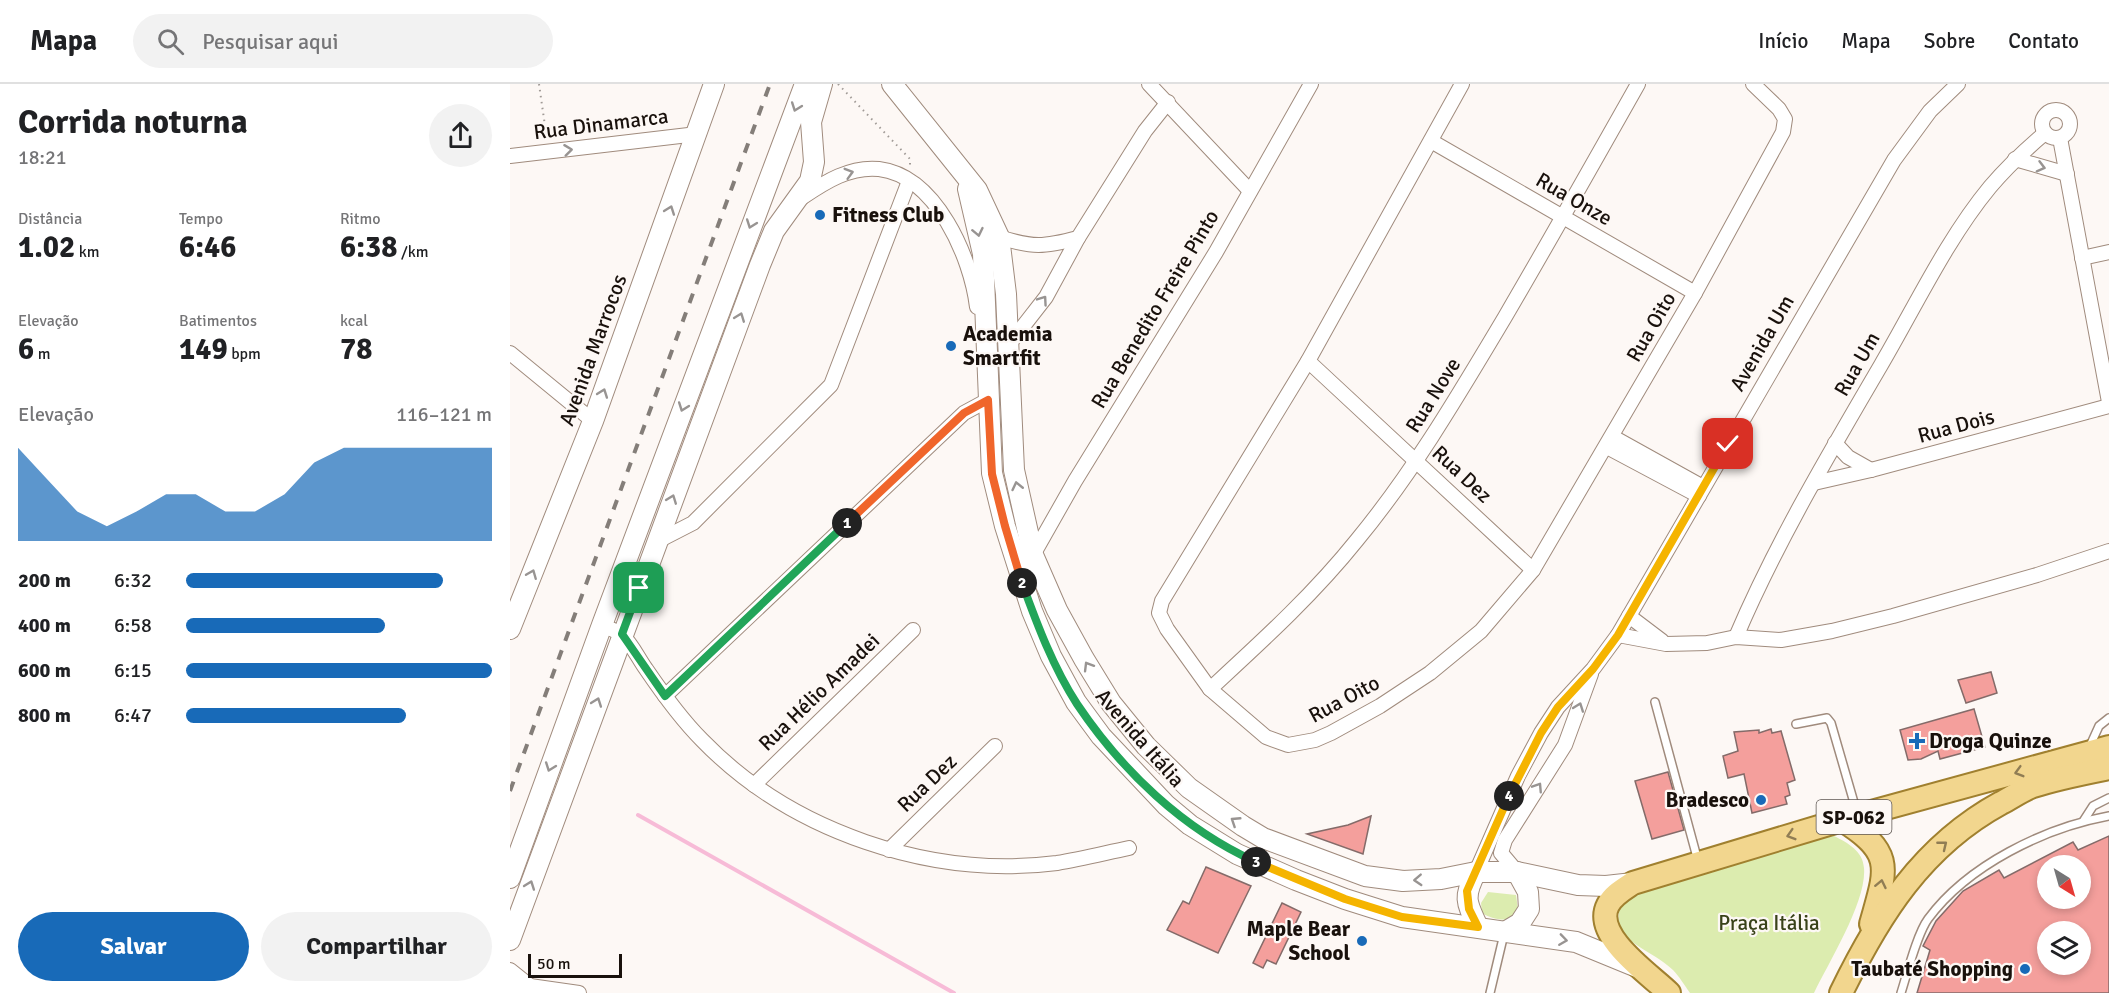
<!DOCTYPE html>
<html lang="pt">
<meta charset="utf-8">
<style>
:root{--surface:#fff;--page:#f2f2f2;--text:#202124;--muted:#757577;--line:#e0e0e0;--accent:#186ab8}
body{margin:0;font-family:Signika,sans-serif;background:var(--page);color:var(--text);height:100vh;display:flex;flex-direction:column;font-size:22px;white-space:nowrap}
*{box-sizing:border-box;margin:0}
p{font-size:20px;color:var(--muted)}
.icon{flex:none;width:33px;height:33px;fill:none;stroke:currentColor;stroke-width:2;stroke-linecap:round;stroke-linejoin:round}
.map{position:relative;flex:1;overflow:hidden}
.sheet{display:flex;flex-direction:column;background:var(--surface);width:510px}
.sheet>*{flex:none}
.needle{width:39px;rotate:143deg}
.buttons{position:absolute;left:1527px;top:771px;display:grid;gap:12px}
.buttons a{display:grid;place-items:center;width:54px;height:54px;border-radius:50%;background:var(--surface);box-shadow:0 3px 9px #0003;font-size:30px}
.scale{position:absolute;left:18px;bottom:15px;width:94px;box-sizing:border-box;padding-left:6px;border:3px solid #19110c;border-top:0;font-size:16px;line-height:21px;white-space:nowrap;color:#19110c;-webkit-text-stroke:4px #fdf8f5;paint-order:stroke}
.pin{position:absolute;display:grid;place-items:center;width:51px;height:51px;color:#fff;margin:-26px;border-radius:12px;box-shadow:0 3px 9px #0006}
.km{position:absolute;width:30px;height:30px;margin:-15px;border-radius:50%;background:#222;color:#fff;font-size:16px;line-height:30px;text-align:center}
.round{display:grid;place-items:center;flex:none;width:63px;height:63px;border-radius:32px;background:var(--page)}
.headline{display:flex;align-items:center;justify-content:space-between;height:102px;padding:0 18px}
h1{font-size:33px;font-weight:700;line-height:45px}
.figures{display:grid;grid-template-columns:repeat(3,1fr);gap:9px;height:102px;padding:6px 18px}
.figures div{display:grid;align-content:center}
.figures b{font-size:30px;font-weight:700}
.figures small{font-size:16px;font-weight:400}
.figures p{font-size:16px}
.chart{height:168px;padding:12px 18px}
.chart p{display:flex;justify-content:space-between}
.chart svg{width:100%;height:108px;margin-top:6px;fill:var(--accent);opacity:.7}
.primary-button{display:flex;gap:12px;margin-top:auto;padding:12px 18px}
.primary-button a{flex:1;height:69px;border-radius:36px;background:var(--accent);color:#fff;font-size:24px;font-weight:700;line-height:69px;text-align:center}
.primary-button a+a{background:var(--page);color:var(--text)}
ul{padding:0 18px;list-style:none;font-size:20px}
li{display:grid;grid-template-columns:96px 72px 1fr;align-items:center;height:45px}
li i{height:15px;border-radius:8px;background:var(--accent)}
header{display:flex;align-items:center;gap:36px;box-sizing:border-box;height:84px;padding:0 30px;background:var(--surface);border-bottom:2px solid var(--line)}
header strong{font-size:28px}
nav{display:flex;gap:33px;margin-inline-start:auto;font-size:21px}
.search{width:420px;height:54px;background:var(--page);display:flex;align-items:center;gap:15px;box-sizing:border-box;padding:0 21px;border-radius:33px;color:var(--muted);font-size:22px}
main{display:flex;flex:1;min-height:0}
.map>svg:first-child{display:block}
</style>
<header>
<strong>Mapa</strong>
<div class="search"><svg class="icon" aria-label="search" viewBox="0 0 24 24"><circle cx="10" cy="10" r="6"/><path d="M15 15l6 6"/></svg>Pesquisar aqui</div>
<nav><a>Início</a><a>Mapa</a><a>Sobre</a><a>Contato</a></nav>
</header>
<main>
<section class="sheet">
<div class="headline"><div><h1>Corrida noturna</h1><p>18:21</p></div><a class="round"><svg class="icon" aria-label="share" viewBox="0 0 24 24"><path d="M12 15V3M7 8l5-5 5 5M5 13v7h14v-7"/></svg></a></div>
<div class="figures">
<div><p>Distância</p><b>1.02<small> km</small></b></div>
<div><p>Tempo</p><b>6:46</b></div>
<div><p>Ritmo</p><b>6:38<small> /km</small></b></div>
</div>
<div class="figures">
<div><p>Elevação</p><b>6<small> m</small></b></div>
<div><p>Batimentos</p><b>149<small> bpm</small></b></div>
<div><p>kcal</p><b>78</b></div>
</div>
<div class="chart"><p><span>Elevação</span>116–121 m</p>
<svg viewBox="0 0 160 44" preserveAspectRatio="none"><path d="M0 44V6L10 19L20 32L30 38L40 32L50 25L60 25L70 32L80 32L90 25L100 12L110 6L120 6L130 6L140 6L150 6L160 6V44z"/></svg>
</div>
<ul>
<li><b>200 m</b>6:32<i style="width:84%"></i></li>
<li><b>400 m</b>6:58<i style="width:65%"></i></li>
<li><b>600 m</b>6:15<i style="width:100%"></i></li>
<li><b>800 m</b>6:47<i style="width:72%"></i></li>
</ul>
<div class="primary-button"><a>Salvar</a><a>Compartilhar</a></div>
</section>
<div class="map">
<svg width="1599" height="909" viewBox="0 0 1599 909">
<rect width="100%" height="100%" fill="#fdf8f5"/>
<g fill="#dcecaf">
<path d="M1324,752C1338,759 1353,767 1354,784C1357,817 1319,878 1304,909H1180C1175,902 1169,892 1163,886C1136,860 1095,859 1113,812L1289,758Z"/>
<path d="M978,808L1006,811L1008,825L1005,833C994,838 982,835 972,829L971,819Z"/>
</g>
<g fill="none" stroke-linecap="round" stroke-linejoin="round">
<polyline stroke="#f7bbd7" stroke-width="4" points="128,731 444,909"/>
</g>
<g fill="#f49f9c" stroke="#846b69" stroke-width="1.5" fill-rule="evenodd">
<polygon points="1481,588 1487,609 1456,619 1448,596"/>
<polygon points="1464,625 1475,663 1430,675 1428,667 1411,675 1398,676 1390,646"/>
<polygon points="1261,645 1262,649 1271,647 1285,696 1277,699 1280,711 1275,713 1277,720 1242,729 1234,690 1218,694 1213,672 1228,667 1224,648 1249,646 1249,649"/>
<polygon points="1158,688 1174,746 1142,755 1125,697"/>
<polygon points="861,732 853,770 797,750 838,741"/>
<path d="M1599,752V909H1407L1420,866L1413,862L1426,837L1453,807L1489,786L1494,794L1563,758L1568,766ZM1538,782H1570V814H1538ZM1538,848H1570V880H1538Z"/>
<polygon points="696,783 741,802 708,869 657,846 673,817 679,820"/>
<polygon points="772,819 791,828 766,880 757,876 753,884 743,879"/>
</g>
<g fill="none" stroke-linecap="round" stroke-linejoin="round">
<defs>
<g id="lane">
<polyline points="1145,618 1188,777"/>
<polyline points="1286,640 1317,634 1321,639 1347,729"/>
<polyline points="1579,664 1589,642 1599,634"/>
<polyline points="1574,736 1583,722 1599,714"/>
<polyline points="980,909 994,850"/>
<path d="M1391,909C1397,890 1407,850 1418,835C1458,781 1534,744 1599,732"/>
</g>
<g id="street">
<polyline points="639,0 740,107"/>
<polyline points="952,0 798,277 652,517 649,529 657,545 700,605 756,653 778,661 805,656 821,649 870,622 920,589 971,547 1023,486 1185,209 1273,48 1275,35 1269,25 1243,0"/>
<circle cx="1546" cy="40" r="14"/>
<polyline points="1550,54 1599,318"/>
<polyline points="921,57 1185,209"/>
<polyline points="0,72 187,50"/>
<polyline points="1505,75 1557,90"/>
<path d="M293,113C315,98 340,82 369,85C426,92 461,173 467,223"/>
<path d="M489,153C523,164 534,163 568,154"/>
<polyline points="1572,174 1599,168"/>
<polyline points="497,263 536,213 568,154 635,47 658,18"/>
<polyline points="0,269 83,337"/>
<polyline points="798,277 1023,486"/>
<polyline points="1103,353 1193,403"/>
<polyline points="1325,359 1338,373 1361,386"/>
<polyline points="1097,363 1189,412"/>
<polyline points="1304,399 1361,386 1599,322"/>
<polyline points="146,458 183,439 321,301 399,97"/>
<polyline points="523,471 565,397 706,168 801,0"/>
<polyline points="1119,532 1152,557"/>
<path d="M92,541C98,544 107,547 112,551C122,560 128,574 136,585C153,610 171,635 192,656C281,748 421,795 547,779C571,775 595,769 619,764"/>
<polyline points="1108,551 1156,560 1197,559 1226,553 1271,556 1322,547 1383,532 1527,491 1599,467"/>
<path d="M1226,553C1266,459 1319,370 1371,281C1405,223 1437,155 1480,103C1497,83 1515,66 1535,49"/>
<path d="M700,605C751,558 803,511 847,456C904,387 949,310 995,233C1040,156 1084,78 1128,0"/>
<polyline points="155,612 454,329 478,316 477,307"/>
<polyline points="244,701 403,546"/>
<polyline points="379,766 485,662"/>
<polyline points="966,788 1008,692 1031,649 1048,623 1083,585 1108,551 1384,76 1420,27 1448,0"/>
<polyline points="1007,788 991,769 995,756 1055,661 1081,590"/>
<polyline points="0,886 20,902"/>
<polyline points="0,902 20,902 69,909"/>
</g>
<g id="secondary">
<polyline points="382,0 467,106 489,153 496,210 504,386 523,471 547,526 574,575 601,619 636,662 679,704 733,742 753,754 855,792 893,797 931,795 966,788 1007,788 1068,801 1096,802 1123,799"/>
<polyline points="458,105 473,170 482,389 495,442 522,527 541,572 566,618 591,652 656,721 680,741 727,770 786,796 835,815 892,833 1066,858 1127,883"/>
<polyline points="0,545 83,337 204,0"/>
<path d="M966,788C953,813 956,818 968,843"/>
<polyline points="0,794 92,541 295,0"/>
<polyline points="995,848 1010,839 1019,825 1018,808 1007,788"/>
<polyline points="0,856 250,181 264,147 300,97 304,78 301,38 312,0"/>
</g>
<g id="primary">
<path d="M1332,736C1386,769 1376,786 1361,840"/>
<path d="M1159,909C1141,891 1082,852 1098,821C1103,811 1114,805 1123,799L1332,736L1599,663"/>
<path d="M1331,909C1369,831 1412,762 1491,719C1501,714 1512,706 1523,702C1548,694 1574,689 1599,684"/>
</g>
</defs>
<use href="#lane" stroke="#a08b7d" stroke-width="10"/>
<use href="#street" stroke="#a08b7d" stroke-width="16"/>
<use href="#secondary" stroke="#a08b7d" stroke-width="22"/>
<use href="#primary" stroke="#a0802f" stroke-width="26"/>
<g stroke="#a09a96" stroke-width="2" stroke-dasharray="1.5 4.5" stroke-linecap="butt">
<polyline points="29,0 37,56"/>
<polyline points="328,0 400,75 400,82"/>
</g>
<use href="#lane" stroke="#fff" stroke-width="7"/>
<use href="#street" stroke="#fff" stroke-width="14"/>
<use href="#secondary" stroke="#fff" stroke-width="20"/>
<use href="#primary" stroke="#f2d68e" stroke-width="22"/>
<polyline stroke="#847e79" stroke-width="4" stroke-dasharray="10 10" stroke-linecap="butt" points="0,707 260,0"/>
</g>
<defs><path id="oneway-chevron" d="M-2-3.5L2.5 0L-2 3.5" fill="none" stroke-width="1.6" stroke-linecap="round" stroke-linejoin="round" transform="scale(1.5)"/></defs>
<g stroke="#989492">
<use href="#oneway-chevron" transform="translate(286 23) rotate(110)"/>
<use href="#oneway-chevron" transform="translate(58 66) rotate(-7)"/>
<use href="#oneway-chevron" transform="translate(1531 83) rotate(15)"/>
<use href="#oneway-chevron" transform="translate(339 89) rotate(-16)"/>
<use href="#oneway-chevron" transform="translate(160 126) rotate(-70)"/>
<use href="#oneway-chevron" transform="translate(241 140) rotate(110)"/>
<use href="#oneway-chevron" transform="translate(468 148) rotate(78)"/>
<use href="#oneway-chevron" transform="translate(533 216) rotate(-55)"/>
<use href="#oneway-chevron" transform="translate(230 233) rotate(-69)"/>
<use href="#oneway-chevron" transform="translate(93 309) rotate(-70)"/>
<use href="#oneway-chevron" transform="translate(173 323) rotate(110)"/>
<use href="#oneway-chevron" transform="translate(507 402) rotate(-103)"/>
<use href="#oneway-chevron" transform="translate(162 415) rotate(-69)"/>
<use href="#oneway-chevron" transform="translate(22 490) rotate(-68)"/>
<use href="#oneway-chevron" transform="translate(578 582) rotate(-121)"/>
<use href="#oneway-chevron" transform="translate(87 618) rotate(-70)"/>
<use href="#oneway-chevron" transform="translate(1069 623) rotate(-70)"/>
<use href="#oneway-chevron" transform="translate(40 683) rotate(110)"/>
<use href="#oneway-chevron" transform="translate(1028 703) rotate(-57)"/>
<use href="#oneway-chevron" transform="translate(725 737) rotate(-147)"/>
<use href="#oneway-chevron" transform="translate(908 796) rotate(177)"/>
<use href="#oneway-chevron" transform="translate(20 801) rotate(-70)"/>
<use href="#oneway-chevron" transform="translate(1053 856) rotate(8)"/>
</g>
<g stroke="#907d54">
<use href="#oneway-chevron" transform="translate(1509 688) rotate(164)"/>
<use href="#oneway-chevron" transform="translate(1281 751) rotate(163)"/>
<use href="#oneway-chevron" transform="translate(1433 761) rotate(-39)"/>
<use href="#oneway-chevron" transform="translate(1371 800) rotate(-78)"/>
</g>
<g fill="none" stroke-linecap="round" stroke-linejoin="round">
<defs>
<polyline id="split-1" points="129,504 112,550 155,612 337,439"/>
<polyline id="split-2" points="337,439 454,329 478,316 482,390 495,442 512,499"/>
<path id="split-3" d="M512,499C527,540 543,583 567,620C612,687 673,745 746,778"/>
<polyline id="split-4" points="746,778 835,815 892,833 968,843 959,825 957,807 999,712"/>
<polyline id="split-5" points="999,712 1031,649 1048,623 1083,585 1108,551 1218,360"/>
</defs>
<use href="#split-1" stroke="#fff" stroke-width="12"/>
<use href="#split-2" stroke="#fff" stroke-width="12"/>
<use href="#split-3" stroke="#fff" stroke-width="12"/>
<use href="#split-4" stroke="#fff" stroke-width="12"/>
<use href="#split-5" stroke="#fff" stroke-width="12"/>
<use href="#split-1" stroke="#22a559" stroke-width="8"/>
<use href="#split-2" stroke="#f0652b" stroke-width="8"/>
<use href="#split-3" stroke="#22a559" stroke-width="8"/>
<use href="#split-4" stroke="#f5b400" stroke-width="8"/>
<use href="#split-5" stroke="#f5b400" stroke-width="8"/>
</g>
<g fill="#186ab8" stroke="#fdf8f5" stroke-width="2">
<circle cx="310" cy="131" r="6"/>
<circle cx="441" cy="262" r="6"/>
<path d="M1404 648h6v6h6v6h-6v6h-6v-6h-6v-6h6z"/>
<circle cx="1251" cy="716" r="6"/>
<circle cx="852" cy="857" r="6"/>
<circle cx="1515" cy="885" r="6"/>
</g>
<g text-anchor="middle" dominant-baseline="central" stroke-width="4.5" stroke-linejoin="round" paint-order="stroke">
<rect fill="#fdf8f5" stroke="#5d5652" stroke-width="1.5" x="1306.5" y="716" width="75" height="34" rx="4.5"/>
<g font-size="20" font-weight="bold" fill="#19110c">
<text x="1344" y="733">SP-062</text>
</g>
<g font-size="21" fill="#19110c" stroke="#fdf8f5">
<text transform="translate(91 40) rotate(-7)">Rua Dinamarca</text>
<text transform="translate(1064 115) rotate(30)">Rua Onze</text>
<text transform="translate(645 225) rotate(-59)">Rua Benedito Freire Pinto</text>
<text transform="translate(1141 243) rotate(-60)">Rua Oito</text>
<text transform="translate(1252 259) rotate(-60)">Avenida Um</text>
<text transform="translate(83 266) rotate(-70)">Avenida Marrocos</text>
<text transform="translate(1347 280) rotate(-60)">Rua Um</text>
<text transform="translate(923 311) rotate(-58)">Rua Nove</text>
<text transform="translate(1446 342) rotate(-15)">Rua Dois</text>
<text transform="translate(952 390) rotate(43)">Rua Dez</text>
<text transform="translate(309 608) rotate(-44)">Rua Hélio Amadei</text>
<text transform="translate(834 615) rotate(-28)">Rua Oito</text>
<text transform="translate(630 654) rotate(49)">Avenida Itália</text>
<text transform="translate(417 699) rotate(-44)">Rua Dez</text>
</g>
<g font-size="21" font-weight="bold" fill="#19110c" stroke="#fdf8f5" text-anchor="start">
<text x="322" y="131">Fitness Club</text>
<text x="453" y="250">Academia<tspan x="453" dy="24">Smartfit</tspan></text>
<text x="1419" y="657">Droga Quinze</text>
<text x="1239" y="716" text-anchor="end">Bradesco</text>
<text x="840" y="845" text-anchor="end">Maple Bear<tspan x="840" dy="24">School</tspan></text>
<text x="1503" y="885" text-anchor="end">Taubaté Shopping</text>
</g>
<g font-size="21" fill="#394219" stroke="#fdf8f5">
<text x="1259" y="839">Praça Itália</text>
</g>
</g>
</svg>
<div class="buttons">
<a><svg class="needle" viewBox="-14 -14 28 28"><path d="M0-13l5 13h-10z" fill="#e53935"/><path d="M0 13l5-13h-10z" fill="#757577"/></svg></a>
<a><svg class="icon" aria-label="layers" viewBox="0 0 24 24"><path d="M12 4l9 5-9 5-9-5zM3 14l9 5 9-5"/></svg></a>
</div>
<div class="scale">50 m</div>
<div class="pin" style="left:129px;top:504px;background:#1e9e55"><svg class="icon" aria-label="arrive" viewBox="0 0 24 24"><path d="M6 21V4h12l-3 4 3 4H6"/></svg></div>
<div class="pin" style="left:1218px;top:360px;background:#d93025"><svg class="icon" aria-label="check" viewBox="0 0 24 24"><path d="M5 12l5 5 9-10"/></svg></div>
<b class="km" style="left:337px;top:439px">1</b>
<b class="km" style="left:512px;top:499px">2</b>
<b class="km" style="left:746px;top:778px">3</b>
<b class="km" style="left:999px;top:712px">4</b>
</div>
</main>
